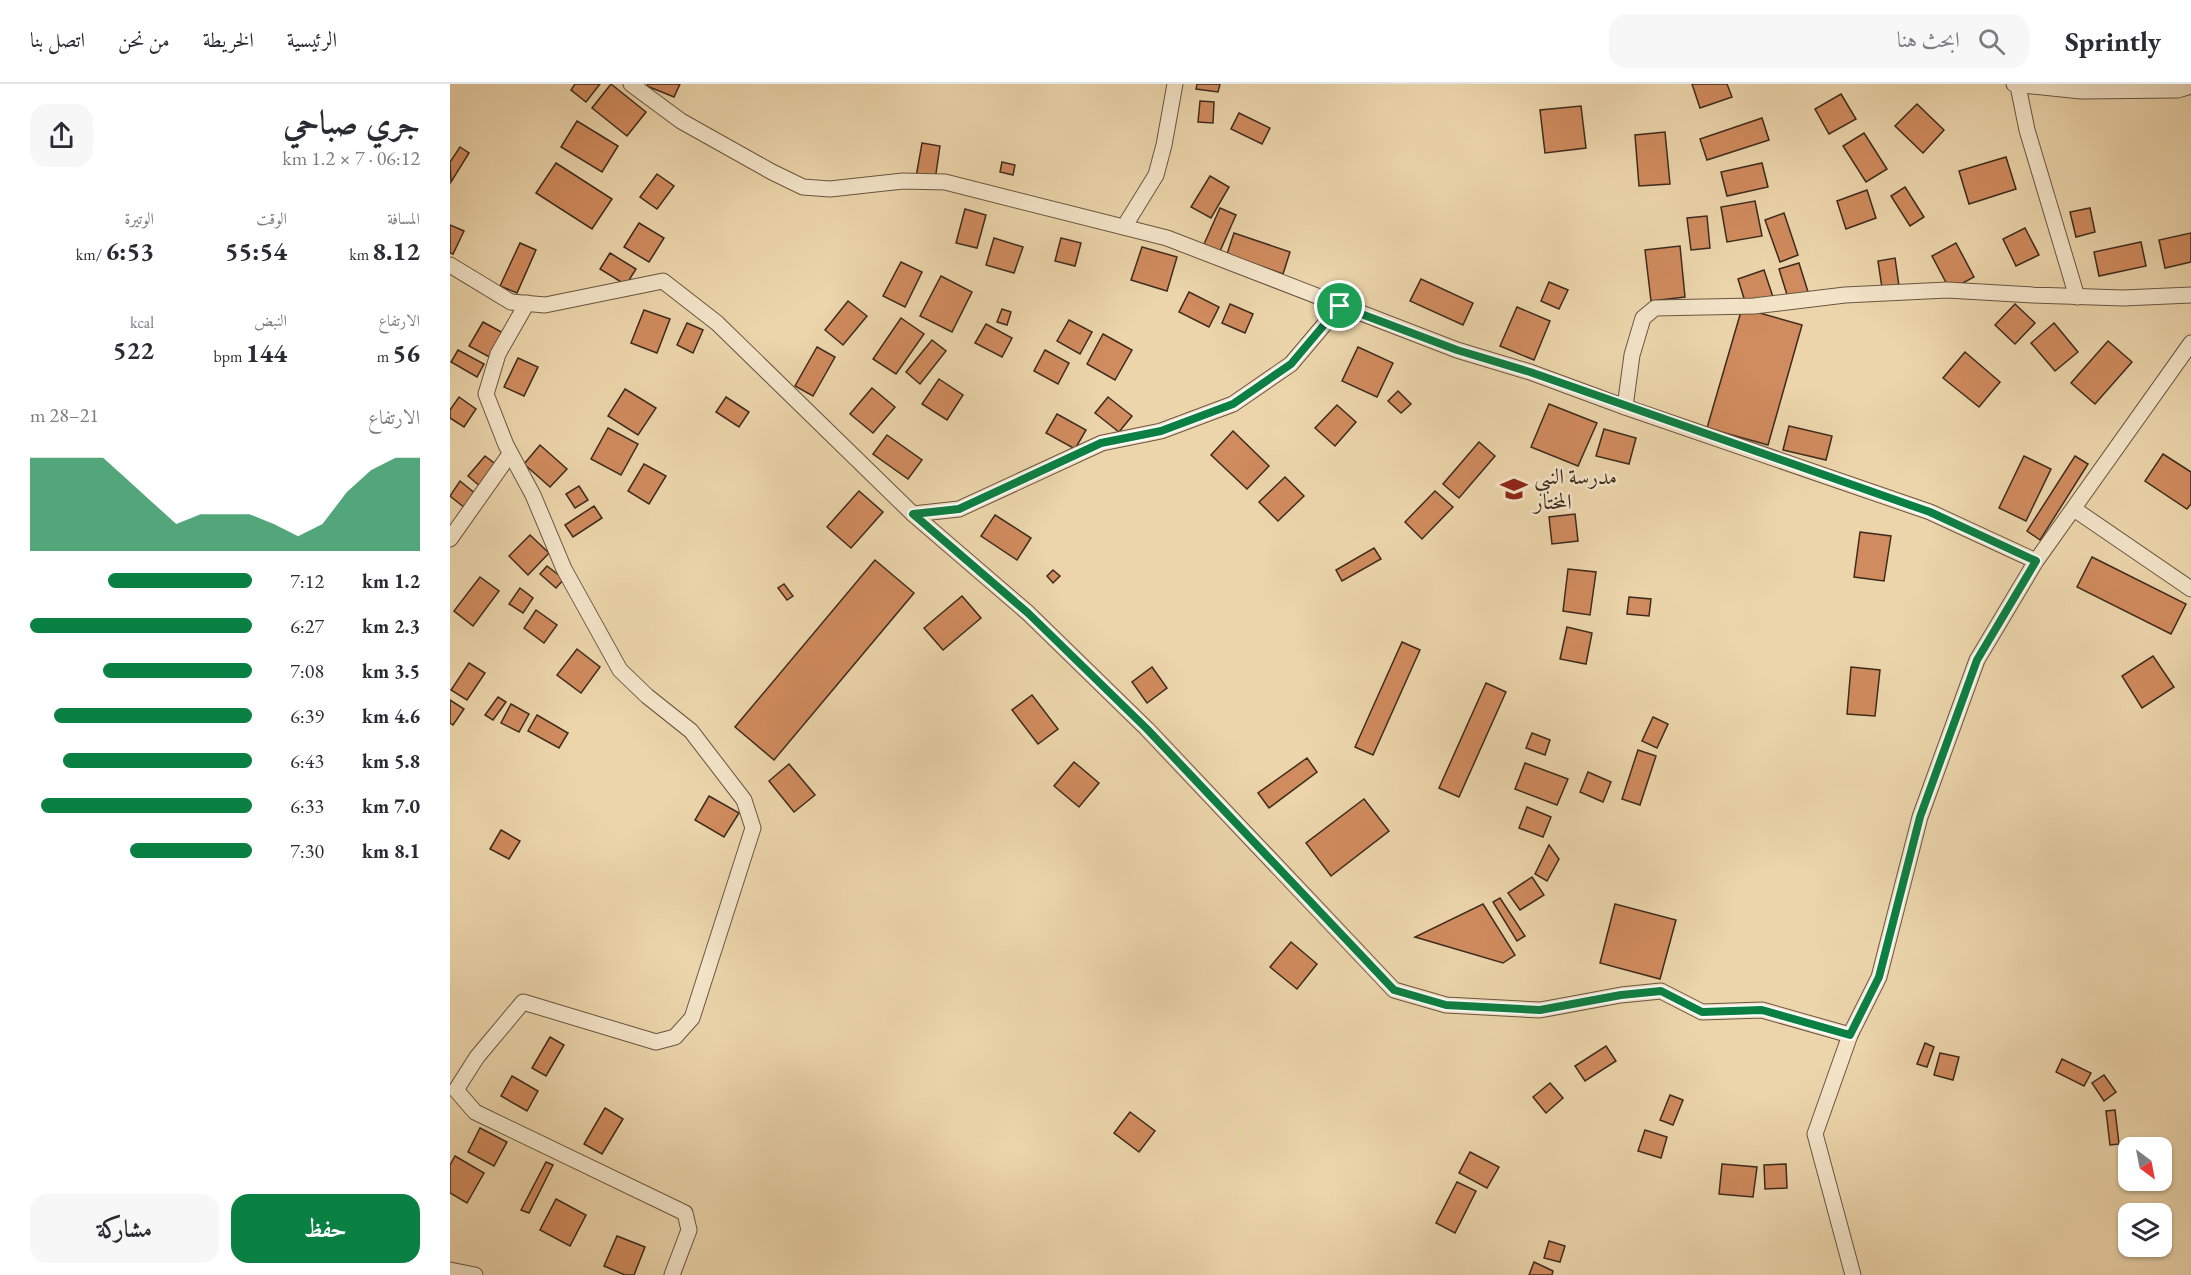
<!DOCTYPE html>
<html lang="ar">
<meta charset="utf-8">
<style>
:root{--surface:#fff;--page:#f7f7f7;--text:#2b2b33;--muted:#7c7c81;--line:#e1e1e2;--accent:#0b8043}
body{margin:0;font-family:"EB Garamond",Amiri,serif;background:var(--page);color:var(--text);direction:rtl;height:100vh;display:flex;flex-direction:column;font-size:22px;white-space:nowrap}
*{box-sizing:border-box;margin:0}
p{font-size:20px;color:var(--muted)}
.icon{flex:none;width:33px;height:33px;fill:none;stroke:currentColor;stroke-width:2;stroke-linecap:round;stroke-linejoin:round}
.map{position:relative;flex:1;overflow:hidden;direction:ltr}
.sheet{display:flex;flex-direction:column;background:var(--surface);width:450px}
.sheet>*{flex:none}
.needle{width:39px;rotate:148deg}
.controls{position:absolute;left:1668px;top:1053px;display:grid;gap:12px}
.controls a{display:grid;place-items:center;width:54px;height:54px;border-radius:12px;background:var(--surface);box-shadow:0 2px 4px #0004;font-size:30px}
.pin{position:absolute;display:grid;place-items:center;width:51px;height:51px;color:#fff;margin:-26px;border:3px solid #fff;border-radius:50%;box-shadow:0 2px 6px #0007}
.round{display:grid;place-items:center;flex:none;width:63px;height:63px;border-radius:18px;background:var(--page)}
.summary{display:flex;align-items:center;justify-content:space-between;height:102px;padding:0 30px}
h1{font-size:33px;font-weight:700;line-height:45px}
.figures{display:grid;grid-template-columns:repeat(3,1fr);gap:9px;height:102px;padding:6px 30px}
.figures div{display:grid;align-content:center}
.figures b{font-size:26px;font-weight:700}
.figures small{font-size:16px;font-weight:400}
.figures p{font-size:16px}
.chart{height:168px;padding:12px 30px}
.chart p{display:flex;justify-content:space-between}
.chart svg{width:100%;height:108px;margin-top:6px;fill:var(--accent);opacity:.7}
.button{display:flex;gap:12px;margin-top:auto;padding:12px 30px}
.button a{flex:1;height:69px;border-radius:18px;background:var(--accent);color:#fff;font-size:24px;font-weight:700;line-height:69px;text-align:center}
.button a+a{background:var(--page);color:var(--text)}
ul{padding:0 30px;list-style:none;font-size:20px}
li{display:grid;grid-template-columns:96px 72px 1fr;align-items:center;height:45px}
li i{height:15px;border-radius:8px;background:var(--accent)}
header{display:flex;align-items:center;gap:36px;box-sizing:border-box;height:84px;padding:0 30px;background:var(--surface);border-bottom:2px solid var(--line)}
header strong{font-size:28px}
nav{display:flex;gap:33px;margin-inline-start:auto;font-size:21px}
.search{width:420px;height:54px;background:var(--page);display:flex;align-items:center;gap:15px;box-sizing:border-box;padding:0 21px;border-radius:18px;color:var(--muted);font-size:22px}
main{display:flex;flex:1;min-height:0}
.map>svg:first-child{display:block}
</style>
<header>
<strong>Sprintly</strong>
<div class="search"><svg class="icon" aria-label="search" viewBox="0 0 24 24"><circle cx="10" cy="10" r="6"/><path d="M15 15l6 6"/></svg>ابحث هنا</div>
<nav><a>الرئيسية</a><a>الخريطة</a><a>من نحن</a><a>اتصل بنا</a></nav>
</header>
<main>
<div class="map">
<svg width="1741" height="1191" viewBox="0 0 1741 1191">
<rect width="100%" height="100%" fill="#ecd5ab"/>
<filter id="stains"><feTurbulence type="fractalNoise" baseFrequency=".00333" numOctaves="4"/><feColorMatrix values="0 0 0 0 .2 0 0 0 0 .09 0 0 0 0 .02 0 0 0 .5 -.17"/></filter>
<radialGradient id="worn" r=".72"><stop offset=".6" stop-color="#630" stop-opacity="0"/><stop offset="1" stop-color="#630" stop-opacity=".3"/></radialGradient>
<g fill="#d08b5e" stroke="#3e2b1e" stroke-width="1.5">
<polygon points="125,0 150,0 136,18 121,6"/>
<polygon points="161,0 196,28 177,52 142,24"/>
<polygon points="198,0 230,0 224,13 197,2"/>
<polygon points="747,0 770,0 768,8 746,5"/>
<polygon points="1242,0 1277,0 1282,13 1250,24"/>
<polygon points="1391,10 1406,35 1379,50 1365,25"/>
<polygon points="750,17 764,18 763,39 748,38"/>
<polygon points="1467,20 1494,46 1473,69 1445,42"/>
<polygon points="1131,22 1136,64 1095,69 1090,26"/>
<polygon points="789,29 820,44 812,60 781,45"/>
<polygon points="1312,34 1319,56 1257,76 1250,55"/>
<polygon points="127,37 168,62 152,88 111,63"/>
<polygon points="1215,48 1220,100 1189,102 1185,51"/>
<polygon points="1414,49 1437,85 1416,98 1393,62"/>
<polygon points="472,59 490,62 485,96 466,93"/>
<polygon points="10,63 19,69 1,98 0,78"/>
<polygon points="1556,73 1566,105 1519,120 1509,87"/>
<polygon points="552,78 565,81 563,91 550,88"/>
<polygon points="106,79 162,115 142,145 86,109"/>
<polygon points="1312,79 1318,103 1277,112 1271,88"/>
<polygon points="207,90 224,102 207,125 190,113"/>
<polygon points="760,92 779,103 761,134 741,123"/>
<polygon points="1455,103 1474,133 1460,142 1441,112"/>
<polygon points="1417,106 1426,134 1396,145 1387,117"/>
<polygon points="1305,117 1312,152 1277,158 1271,123"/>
<polygon points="770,124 786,131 770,167 754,160"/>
<polygon points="1640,124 1645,148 1626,153 1620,128"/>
<polygon points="515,125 536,131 527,164 506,159"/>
<polygon points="1334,129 1348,171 1330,178 1315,136"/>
<polygon points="1257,132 1260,164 1241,166 1237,134"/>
<polygon points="189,139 214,154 199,178 174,163"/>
<polygon points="0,141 14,147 3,170 0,169"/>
<polygon points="1575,144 1589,171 1566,182 1553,155"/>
<polygon points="784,149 840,168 833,190 777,170"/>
<polygon points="1741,149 1741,178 1715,184 1709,156"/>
<polygon points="544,154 573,163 564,189 536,181"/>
<polygon points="611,154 631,159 625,182 605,177"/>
<polygon points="1691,158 1696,182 1649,192 1644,168"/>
<polygon points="70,159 86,166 67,209 50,202"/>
<polygon points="1506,159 1524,193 1500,206 1482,172"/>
<polygon points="1230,162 1235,213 1201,217 1195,166"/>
<polygon points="692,163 727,173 717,207 681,196"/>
<polygon points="160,169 186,185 176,201 150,185"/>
<polygon points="1445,174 1449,202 1432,204 1428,177"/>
<polygon points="451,178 472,188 455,223 433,212"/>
<polygon points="1349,179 1359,211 1339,217 1329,185"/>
<polygon points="1314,186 1324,216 1297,224 1288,195"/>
<polygon points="491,192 522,208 502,248 470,232"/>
<polygon points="971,195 1023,219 1013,241 960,217"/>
<polygon points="1099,198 1118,206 1109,225 1091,217"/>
<polygon points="739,208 769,223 759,243 729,228"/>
<polygon points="398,217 417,232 393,261 375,246"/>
<polygon points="780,220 803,230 795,249 772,239"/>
<polygon points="1565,220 1585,239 1565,260 1545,241"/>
<polygon points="1067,223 1100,237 1084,276 1050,262"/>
<polygon points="1292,224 1352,241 1318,361 1257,344"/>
<polygon points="552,225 561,228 557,241 547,238"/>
<polygon points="194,226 220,235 207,269 181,259"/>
<polygon points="451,234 474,250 446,290 423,275"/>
<polygon points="619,236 642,248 630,270 607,257"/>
<polygon points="33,238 57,251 43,275 19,262"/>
<polygon points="237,239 253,246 243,269 227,261"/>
<polygon points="1604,239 1628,268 1605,287 1581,259"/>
<polygon points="536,240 562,254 552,273 525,259"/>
<polygon points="653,250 682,266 665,296 637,280"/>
<polygon points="482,256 496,267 470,300 456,288"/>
<polygon points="1658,257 1682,278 1645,320 1621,299"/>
<polygon points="367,263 385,273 363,312 345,302"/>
<polygon points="908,263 943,279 927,313 892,297"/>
<polygon points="8,266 34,280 27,293 1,278"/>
<polygon points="595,266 619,279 608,300 584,287"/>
<polygon points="1515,268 1550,298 1529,323 1493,294"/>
<polygon points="68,274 88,283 74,312 54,303"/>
<polygon points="489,295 513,311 497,336 472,320"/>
<polygon points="422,304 445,323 423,349 400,330"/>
<polygon points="175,305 206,324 188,351 158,332"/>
<polygon points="948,307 961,320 951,329 938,317"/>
<polygon points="9,313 26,325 14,343 0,334 0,326"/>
<polygon points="276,313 299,328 289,343 266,328"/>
<polygon points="658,313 682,332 669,348 645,329"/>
<polygon points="1099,320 1147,339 1128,382 1081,363"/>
<polygon points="887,321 906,338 885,362 865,344"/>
<polygon points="607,330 636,346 625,365 596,349"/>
<polygon points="1339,342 1382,352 1376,376 1333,366"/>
<polygon points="158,344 188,360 171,391 141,375"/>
<polygon points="1154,345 1186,354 1179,380 1146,372"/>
<polygon points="783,347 819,382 797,405 761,371"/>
<polygon points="437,351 472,376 458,395 423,370"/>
<polygon points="1029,358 1045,372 1009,414 993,400"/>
<polygon points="90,361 117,385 100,403 74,380"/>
<polygon points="1713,370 1741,388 1741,420 1737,425 1695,397"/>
<polygon points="35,372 48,382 31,403 18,392"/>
<polygon points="1574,372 1601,385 1576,437 1549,424"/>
<polygon points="1625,372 1638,380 1590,456 1577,447"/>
<polygon points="194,380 216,392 199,420 178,407"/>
<polygon points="835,393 854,412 828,437 809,418"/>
<polygon points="10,397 26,410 15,424 0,412"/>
<polygon points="129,402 138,416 125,424 116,410"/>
<polygon points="409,407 433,428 401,464 377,443"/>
<polygon points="985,407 1003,423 972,455 955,438"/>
<polygon points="144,422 152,434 123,453 115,441"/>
<polygon points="1125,430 1128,457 1102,460 1099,433"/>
<polygon points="545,431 581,454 567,476 531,452"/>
<polygon points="1410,448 1441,452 1434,497 1404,493"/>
<polygon points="80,451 99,469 78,491 59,472"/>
<polygon points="924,464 931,475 892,497 886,486"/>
<polygon points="1642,473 1736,520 1721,550 1627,503"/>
<polygon points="425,476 464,509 324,676 285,643"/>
<polygon points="97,482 114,495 106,504 90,490"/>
<polygon points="1118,485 1146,488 1140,531 1113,527"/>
<polygon points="603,486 610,492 603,499 597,492"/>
<polygon points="30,493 49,507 23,542 4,527"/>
<polygon points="334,500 343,512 337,516 328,504"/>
<polygon points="70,504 83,514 73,529 59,520"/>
<polygon points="512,512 531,534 493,566 474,544"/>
<polygon points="1179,513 1201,515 1199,532 1177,530"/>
<polygon points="86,526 107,541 94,559 74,544"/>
<polygon points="1117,543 1142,549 1136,580 1110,575"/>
<polygon points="952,558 970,566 923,671 905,663"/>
<polygon points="127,565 150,583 131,609 107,591"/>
<polygon points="1703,572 1724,603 1692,624 1672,592"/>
<polygon points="19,579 35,589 17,616 1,606"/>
<polygon points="702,583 717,604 697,619 682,598"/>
<polygon points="1401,583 1430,586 1425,632 1397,630"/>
<polygon points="1036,599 1056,608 1009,713 989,704"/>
<polygon points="582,611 608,645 588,660 562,626"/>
<polygon points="48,613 56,618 43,636 35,631"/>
<polygon points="0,616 14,625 3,641 0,639"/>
<polygon points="61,620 79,630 69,648 51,639"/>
<polygon points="87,631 118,649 109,664 78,647"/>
<polygon points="1203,633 1218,640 1207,664 1192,657"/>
<polygon points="1082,649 1100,656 1095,671 1076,664"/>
<polygon points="1188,666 1206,672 1190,721 1172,715"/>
<polygon points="857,674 867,688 819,724 808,709"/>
<polygon points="624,678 649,699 629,723 604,702"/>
<polygon points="1075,679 1118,695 1107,721 1065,705"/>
<polygon points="339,680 365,711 344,728 319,697"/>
<polygon points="1138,688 1161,698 1153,718 1130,708"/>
<polygon points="259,712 289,729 274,753 245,736"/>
<polygon points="914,715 939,747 881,792 856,759"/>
<polygon points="1077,723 1101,733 1093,753 1069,744"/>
<polygon points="51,746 70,757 59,775 40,765"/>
<polygon points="1099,761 1109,775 1097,797 1085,790"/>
<polygon points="1082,793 1094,811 1070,826 1058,809"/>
<polygon points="1050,814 1075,852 1067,857 1043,818"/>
<polygon points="1033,820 1065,871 1053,879 965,853"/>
<polygon points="1165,820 1226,836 1210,895 1150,879"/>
<polygon points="841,858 867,880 847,905 820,883"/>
<polygon points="100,953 114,961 96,992 82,984"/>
<polygon points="1475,959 1484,963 1477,983 1467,980"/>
<polygon points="1156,962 1166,977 1135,997 1125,982"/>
<polygon points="1490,969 1509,973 1503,996 1484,991"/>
<polygon points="1612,975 1641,989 1634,1002 1606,988"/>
<polygon points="1654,991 1666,1008 1654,1017 1642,999"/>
<polygon points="62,992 88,1007 77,1027 51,1012"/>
<polygon points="1100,999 1113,1014 1096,1029 1083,1013"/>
<polygon points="1220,1011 1233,1016 1223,1041 1210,1036"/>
<polygon points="155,1024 173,1035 152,1070 134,1060"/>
<polygon points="1665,1026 1669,1060 1660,1061 1656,1027"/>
<polygon points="680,1028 705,1047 689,1068 664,1049"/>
<polygon points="30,1044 57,1058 44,1082 18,1068"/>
<polygon points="1195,1046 1217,1053 1211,1074 1188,1067"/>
<polygon points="1020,1068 1049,1083 1037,1104 1009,1089"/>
<polygon points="5,1072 34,1089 17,1119 0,1109 0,1081"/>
<polygon points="96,1078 103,1081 79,1129 71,1126"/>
<polygon points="1272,1080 1307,1083 1303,1113 1269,1110"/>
<polygon points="1336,1080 1337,1104 1315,1105 1314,1081"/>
<polygon points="1007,1098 1026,1107 1005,1149 986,1139"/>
<polygon points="106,1115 136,1131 120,1162 90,1146"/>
<polygon points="167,1152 195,1163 184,1191 175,1191 154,1182"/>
<polygon points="1099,1157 1115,1162 1110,1178 1094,1174"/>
<polygon points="1084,1178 1103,1187 1102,1191 1079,1191"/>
</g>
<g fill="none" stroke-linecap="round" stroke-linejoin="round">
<defs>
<g id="minor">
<polyline points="181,0 231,37 322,88 353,103 380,105 453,97 495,98 717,154 1007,266 1080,288 1175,323 1480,428 1586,477"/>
<polyline points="1564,0 1631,7 1728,6 1741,2"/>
<polyline points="1568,2 1577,46 1627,213"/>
<polyline points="674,143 706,91 714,61 725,0"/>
<polyline points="0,181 61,218 95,221 213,197 267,239 463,430 509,425 652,359 711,347 783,320 841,280 890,222"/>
<polyline points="77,219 48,270 36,310 56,361 83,411 114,485 170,586 197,612 241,647 294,716 303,744 242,934 225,953 206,958 73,918 27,973 6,1006 25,1028 235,1129 239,1146 222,1191"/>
<polyline points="1175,323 1182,271 1193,234 1205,224 1304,222 1395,211 1497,206 1583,211 1673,214 1741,211"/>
<polyline points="1624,425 1741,505"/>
<polyline points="463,430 578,529 697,645 944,906 996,921 1090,926 1171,911 1211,907 1252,928 1312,926 1400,951"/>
<polyline points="0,455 60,370"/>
<polyline points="0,1186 25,1191"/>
<polyline points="1403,1191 1365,1050 1400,951 1429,893 1470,733 1527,576 1586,477 1741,259"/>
</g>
</defs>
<use href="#minor" stroke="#6a5641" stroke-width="17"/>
<use href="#minor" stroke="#f3e4c8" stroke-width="15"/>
</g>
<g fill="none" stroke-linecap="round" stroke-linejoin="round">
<defs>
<polygon id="route" points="890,222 1007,266 1080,288 1480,428 1586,477 1527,576 1470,733 1429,893 1400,951 1312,926 1252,928 1211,907 1171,911 1090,926 996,921 944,906 697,645 578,529 463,430 509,425 651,359 711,347 783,320 841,280"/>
</defs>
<use href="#route" stroke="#fff" stroke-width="12"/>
<use href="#route" stroke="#0b8043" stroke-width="8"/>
</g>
<defs>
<symbol id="school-bare" viewBox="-9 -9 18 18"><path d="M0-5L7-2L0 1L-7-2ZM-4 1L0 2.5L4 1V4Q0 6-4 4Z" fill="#8f2418" stroke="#f3e4c8" stroke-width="2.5" paint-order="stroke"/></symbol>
</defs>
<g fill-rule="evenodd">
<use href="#school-bare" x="1045" y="386" width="38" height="38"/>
</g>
<g text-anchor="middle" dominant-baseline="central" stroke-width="5" stroke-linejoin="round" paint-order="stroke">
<g font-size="22" fill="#3e2b1e" stroke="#f3e4c8" text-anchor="start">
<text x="1084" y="392">مدرسة النبي<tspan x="1084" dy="25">المختار</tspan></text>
</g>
</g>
<rect width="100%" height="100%" filter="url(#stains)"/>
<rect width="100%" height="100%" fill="url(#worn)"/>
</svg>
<div class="controls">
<a><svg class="needle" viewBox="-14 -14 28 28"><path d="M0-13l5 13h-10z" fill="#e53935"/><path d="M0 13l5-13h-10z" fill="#7c7c81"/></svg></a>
<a><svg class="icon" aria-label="layers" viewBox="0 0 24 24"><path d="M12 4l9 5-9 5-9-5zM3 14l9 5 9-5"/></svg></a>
</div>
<div class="pin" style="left:890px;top:222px;background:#1e9e55"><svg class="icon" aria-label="arrive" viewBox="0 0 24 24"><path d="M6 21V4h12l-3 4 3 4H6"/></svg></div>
</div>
<section class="sheet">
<div class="summary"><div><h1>جري صباحي</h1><p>06:12 · 7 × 1.2 km</p></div><a class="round"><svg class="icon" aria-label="share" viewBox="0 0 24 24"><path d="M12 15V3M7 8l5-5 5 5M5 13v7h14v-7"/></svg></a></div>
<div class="figures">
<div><p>المسافة</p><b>8.12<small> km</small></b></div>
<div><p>الوقت</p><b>55:54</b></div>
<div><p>الوتيرة</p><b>6:53<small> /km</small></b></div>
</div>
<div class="figures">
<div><p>الارتفاع</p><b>56<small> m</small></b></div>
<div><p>النبض</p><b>144<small> bpm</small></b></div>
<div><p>kcal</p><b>522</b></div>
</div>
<div class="chart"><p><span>الارتفاع</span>21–28 m</p>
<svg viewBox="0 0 160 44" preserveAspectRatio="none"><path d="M0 44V6L10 6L20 6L30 6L40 15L50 24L60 33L70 29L80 29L90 29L100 33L110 38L120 33L130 20L140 11L150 6L160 6V44z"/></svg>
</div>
<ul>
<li><b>1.2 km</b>7:12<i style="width:65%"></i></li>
<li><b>2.3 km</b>6:27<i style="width:100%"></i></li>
<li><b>3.5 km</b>7:08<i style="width:67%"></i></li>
<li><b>4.6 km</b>6:39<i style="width:89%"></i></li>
<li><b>5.8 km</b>6:43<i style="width:85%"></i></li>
<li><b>7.0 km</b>6:33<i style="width:95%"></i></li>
<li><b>8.1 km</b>7:30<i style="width:55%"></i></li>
</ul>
<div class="button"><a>حفظ</a><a>مشاركة</a></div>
</section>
</main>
